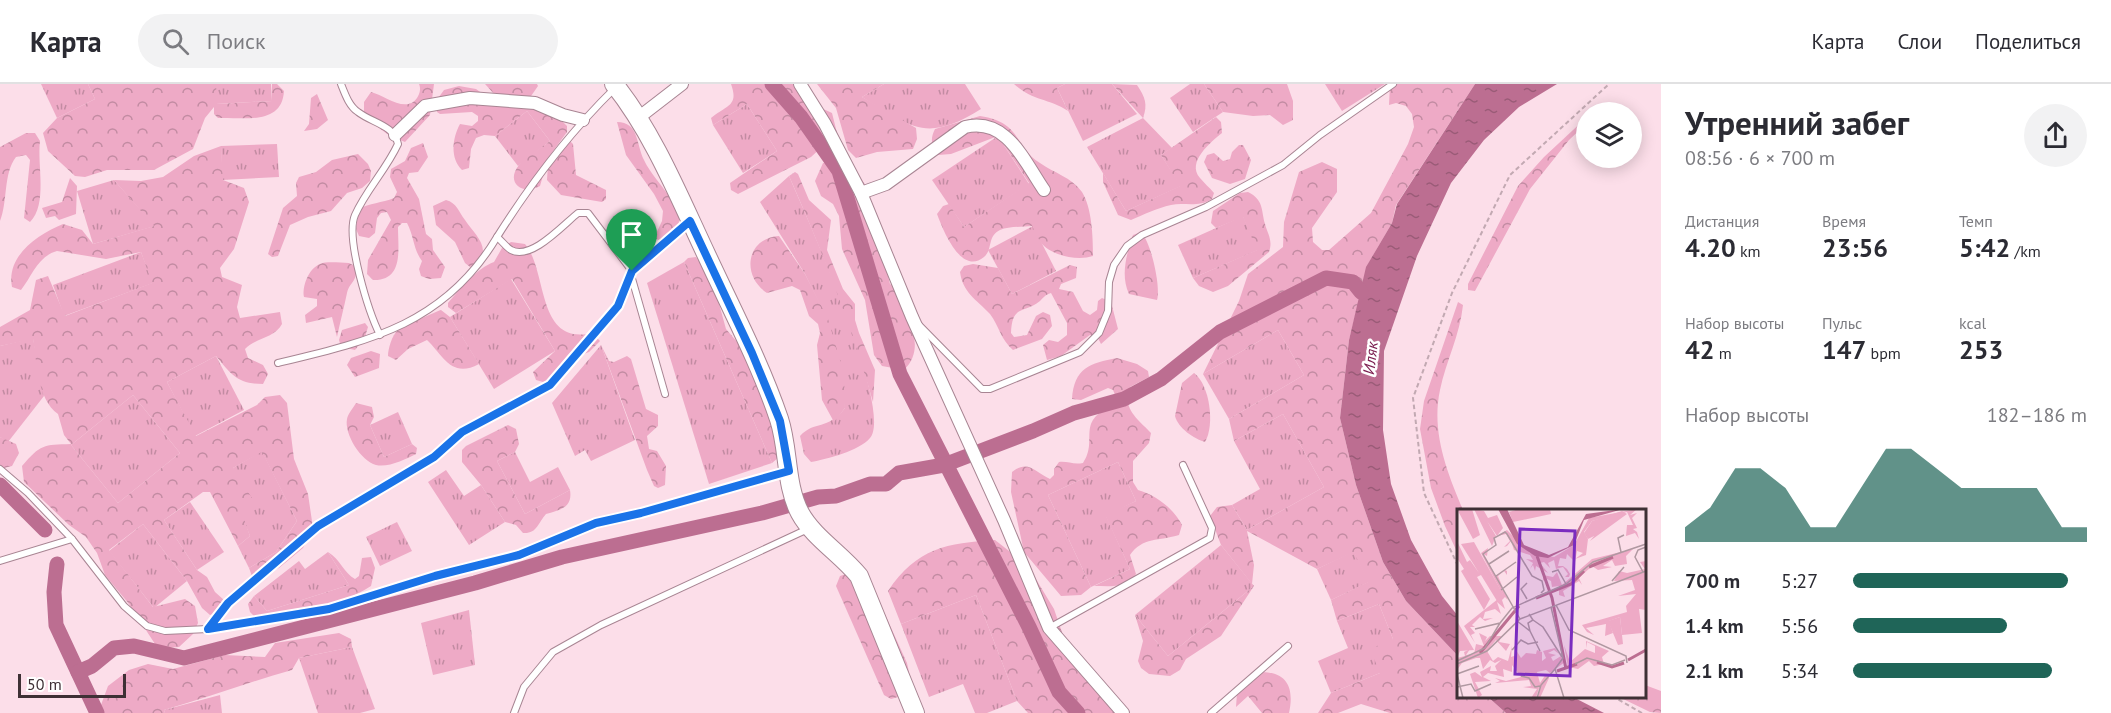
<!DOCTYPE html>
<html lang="ru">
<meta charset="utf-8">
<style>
:root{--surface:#fff;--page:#f2f2f3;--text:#2b2b33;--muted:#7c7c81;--line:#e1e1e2;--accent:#1f6558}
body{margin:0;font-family:"PT Sans",sans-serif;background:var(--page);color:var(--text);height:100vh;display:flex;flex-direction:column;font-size:22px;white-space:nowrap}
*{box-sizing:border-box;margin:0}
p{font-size:20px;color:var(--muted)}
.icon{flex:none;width:33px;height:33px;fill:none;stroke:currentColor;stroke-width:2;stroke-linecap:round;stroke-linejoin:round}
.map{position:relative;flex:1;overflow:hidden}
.details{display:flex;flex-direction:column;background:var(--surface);width:450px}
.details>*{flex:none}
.tools{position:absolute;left:1576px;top:18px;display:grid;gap:12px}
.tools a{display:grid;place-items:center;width:66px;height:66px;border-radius:50%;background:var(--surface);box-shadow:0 3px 15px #0003;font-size:30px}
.scale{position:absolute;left:18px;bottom:15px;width:108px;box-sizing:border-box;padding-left:6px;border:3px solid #3e3035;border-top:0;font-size:16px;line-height:21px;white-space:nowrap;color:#3e3035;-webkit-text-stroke:4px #fff;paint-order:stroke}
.pin{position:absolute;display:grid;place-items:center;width:51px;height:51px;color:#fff;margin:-62px -26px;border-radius:50% 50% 50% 0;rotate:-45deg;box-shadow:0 0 6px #0007}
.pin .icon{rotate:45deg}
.round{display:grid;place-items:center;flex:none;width:63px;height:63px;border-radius:32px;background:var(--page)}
.summary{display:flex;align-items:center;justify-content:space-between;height:102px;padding:0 24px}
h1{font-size:33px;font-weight:800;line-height:45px}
.metrics{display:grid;grid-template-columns:repeat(3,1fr);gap:9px;height:102px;padding:6px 24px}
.metrics div{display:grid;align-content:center}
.metrics b{font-size:26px;font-weight:800}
.metrics small{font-size:16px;font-weight:400}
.metrics p{font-size:16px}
.chart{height:168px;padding:12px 24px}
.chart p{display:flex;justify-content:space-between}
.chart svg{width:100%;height:108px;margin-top:6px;fill:var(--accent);opacity:.7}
ul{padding:0 24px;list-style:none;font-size:20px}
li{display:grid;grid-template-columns:96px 72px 1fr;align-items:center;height:45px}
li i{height:15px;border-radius:8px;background:var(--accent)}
header{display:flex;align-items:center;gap:36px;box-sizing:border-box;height:84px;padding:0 30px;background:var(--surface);border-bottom:2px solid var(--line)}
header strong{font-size:28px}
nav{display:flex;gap:33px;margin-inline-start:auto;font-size:21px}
.search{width:420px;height:54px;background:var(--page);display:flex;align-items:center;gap:15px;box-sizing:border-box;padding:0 21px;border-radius:33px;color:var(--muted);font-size:22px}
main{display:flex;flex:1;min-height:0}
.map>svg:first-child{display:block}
</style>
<header>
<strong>Карта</strong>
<div class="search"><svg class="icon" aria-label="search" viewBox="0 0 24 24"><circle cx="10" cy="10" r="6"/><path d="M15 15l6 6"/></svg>Поиск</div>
<nav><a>Карта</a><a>Слои</a><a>Поделиться</a></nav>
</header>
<main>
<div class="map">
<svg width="1661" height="629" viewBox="0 0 1661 629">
<defs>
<pattern id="grass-tufts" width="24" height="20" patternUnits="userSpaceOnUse" patternTransform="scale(1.5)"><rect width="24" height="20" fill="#eeaac6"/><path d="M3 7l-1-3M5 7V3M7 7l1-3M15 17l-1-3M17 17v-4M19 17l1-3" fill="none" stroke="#c28ba2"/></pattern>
<pattern id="forest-crowns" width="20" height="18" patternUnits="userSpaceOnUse" patternTransform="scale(1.5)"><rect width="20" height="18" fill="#eeaac6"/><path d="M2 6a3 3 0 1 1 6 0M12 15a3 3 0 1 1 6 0" fill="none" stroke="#c28ba2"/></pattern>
<pattern id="water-ripples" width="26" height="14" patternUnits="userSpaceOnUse" patternTransform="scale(1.5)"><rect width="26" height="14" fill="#bc6e91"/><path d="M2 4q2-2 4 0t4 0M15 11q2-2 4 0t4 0" fill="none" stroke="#9a5b77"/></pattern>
</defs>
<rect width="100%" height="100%" fill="#fcdee9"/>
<g fill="url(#grass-tufts)">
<polygon points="41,0 88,0 95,15 57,34"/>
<polygon points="216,0 271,0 272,17 216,20"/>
<path d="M884,0H965L981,25C927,59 911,44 862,13Z"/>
<polygon points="1065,0 1112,0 1137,30 1083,57 1057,4"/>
<polygon points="1190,0 1204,0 1223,28 1193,48 1170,14"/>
<polygon points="1325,0 1385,0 1342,27"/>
<polygon points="747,20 777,67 743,89 713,41"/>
<polygon points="527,27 550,57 518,82 495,52"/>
<polygon points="1143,34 1172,64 1161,71 1181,102 1126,127 1087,63"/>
<polygon points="998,52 1029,100 964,143 932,96"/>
<polygon points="277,60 279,93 222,96 221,62"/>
<path d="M789,92C805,129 894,326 870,354C859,367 827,375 811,378L804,370L800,352C815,336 827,347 845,324L827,235L805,190L760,118Z"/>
<polygon points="114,96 155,142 93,160 77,107"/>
<polygon points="1243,132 1258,166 1193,194 1178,161"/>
<polygon points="1033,142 1056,187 1012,210 988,166"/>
<polygon points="141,168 153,199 64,232 53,201"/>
<polygon points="684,178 772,379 709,400 647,199"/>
<polygon points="511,195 555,267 494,305 450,233"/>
<polygon points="1278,246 1304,291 1229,335 1203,290"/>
<polygon points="33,254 44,312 8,358 0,353 0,262"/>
<polygon points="601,261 635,356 591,377 585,366 575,372 552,319"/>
<polygon points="216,272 244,326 195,352 167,298"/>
<polygon points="133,311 180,369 118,419 71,361"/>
<polygon points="398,328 412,360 384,373 370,341"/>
<polygon points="1283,330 1324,403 1247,446 1232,421 1260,405 1234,357"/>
<polygon points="262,367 297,437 276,468 249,484 238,462 250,452 242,432 233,384"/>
<polygon points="515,368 530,398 558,383 570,406 525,430 497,377"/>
<polygon points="1118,378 1136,417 1106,432 1130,485 1091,503 1048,411"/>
<polygon points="446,386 464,412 481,401 505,438 469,461 428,398"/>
<polygon points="190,418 224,468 197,486 164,436"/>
<polygon points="397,438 412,467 380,482 366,453"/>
<polygon points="143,440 187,497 154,524 109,467"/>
<polygon points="1221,461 1254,502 1168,572 1135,531"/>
<polygon points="1354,467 1369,498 1331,516 1317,485"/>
<polygon points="328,468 349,501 267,527 254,512 299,477 305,485"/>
<polygon points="976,511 1017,617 987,629 975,629 963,600 929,613 901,540"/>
<polygon points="1379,520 1393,555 1380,589 1331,609 1318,577 1348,564 1337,537"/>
<polygon points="469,526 475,581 433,591 421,539"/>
<polygon points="352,563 375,625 360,629 318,629 299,574"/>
<polygon points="220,611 222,629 165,629 164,626"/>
</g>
<g fill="url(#forest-crowns)" fill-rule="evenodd">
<path d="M88,0H216L217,20L272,17V0H277L284,7C282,42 243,33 218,34L214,30V23L205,34L193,65L154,86H107L85,93L75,92L48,67L43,49L57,34L95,15Z"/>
<path d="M419,0H434L430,31L405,58L390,52L364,33V18L371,8C384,11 406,30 417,14C420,9 421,5 419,0Z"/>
<polygon points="485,0 537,0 538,2 529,15 495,11"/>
<path d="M731,0H793C804,22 812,19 832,29L837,49L811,73L738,110L731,106L730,99L777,67L747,20L713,41L711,34C727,21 739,22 731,0Z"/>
<polygon points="817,0 884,0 862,13 916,44 917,55 913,65 877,68 856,74 848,66 836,24"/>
<path d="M1014,0H1065L1057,4L1068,27C1048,14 1032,17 1014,0Z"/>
<path d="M1112,0L1137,1C1145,13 1148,20 1143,34Z"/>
<polygon points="1204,0 1287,0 1293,17 1293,36 1283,41 1270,31 1253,32 1223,28"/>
<polygon points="1390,0 1475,0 1396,121 1392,139 1368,180 1349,256 1340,334 1356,401 1383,478 1406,517 1458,572 1458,612 1488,613 1506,629 1390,629 1361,620 1338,629 1318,629 1331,609 1380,589 1370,565 1393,555 1379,520 1337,537 1331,516 1368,498 1354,468 1317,485 1247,447 1254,481 1252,500 1221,461 1210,432 1217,423 1232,421 1247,446 1324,403 1283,330 1234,357 1229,335 1304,291 1278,246 1203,290 1239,217 1248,190 1283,163 1284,138 1299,88 1322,78 1337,85 1337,108 1312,144 1313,158 1322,166 1329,166 1371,129 1408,60 1414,43 1412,30 1406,22 1396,19 1389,21"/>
<path d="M459,2L476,5L490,15L530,20L562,37L567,42V48L548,74L540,102C522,112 505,98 519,81C527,72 540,65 550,57L527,27L495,52L484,51L476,54L471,65L469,84L462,86C450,74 452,55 460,40L472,42L478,37V32L472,28L440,30L437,28L436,17L444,6Z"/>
<polygon points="317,10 328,36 317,45 304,47 309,40 311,14"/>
<path d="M980,32C1022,38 1014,63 1040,79C1054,89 1071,93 1082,108C1092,124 1093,153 1093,172C1078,177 1053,172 1042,160C1038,155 1035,147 1032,142C1023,143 1009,142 1000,146C987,152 993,166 984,173C961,192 943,146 937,130L943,122L949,120L964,143L1029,99L998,52L951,70L938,71C931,61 930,55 935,45Z"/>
<path d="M1216,33L1221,38L1222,49C1211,58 1186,78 1200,94C1204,99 1209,103 1214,109L1212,115C1198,124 1184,118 1171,121C1157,124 1143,131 1131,136L1118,131L1103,98V89L1126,127L1180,102L1161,71Z"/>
<polygon points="1587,33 1587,39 1569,56 1530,105 1475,207 1468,206 1468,200 1518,102 1544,73"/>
<path d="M617,38C639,38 636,60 644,76C656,103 707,139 659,156L654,154L662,137L663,127L654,110L626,71Z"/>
<path d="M26,49H35L40,57C37,82 48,120 30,138L24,134L30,76L26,71L16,73C3,90 8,117 0,137V63Z"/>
<polygon points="570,57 573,60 576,91 606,106 606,115 602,118 561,111 547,96 548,80"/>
<path d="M423,59L428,73L418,88L409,89L407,94L419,115L426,150L432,155L433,166L445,183L441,194L429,195L421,192L419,185L422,177C413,165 414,152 407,139H402L398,143C398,165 404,197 373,196L367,190L368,176L391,136L387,128L381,129L377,134L375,149L369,154L359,152L356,145L359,125C369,119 382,119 394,114L397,108L390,93L391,85L405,77L411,64Z"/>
<polygon points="1239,61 1243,61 1251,76 1245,95 1230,100 1212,94 1204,78 1207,71 1214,69 1223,77 1230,75 1232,68"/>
<path d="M221,62L223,96L244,104L249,118L234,165L220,184L222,193L242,201L237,223L240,234L280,228L282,240C275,254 255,254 245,265L248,274L263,281L268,290L263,300C237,300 231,290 216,272L167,298L196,352L257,321L265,313L280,311L287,319L294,375L308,410L313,444L303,464L279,484L253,495L249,484L276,468L297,437L262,368L233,384L257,422L243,432L250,452L238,462L210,408H203L164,436L197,486L207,493L215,508L224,516L225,520L218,529L210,531L202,524L187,497L143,440L109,466L153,523L185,515L195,522L198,539L193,550L179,563L164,564L155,560L129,520L105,491L97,469L86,453L69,441L24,398L22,382C41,360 43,361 71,360L64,351L58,330C37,315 37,278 33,255L0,262V243L30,226L36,196L48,192L65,232L152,199L141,168L106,175L57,167C38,172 32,192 21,206L12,203C6,172 37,151 63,140L82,146L93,160L154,142L114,96L141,97L163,93L194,72ZM133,311L180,369L118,419L71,361Z"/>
<polygon points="358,70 368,80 371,87 370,97 362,104 347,109 331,127 308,133 290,141 278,172 272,173 268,170 283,124 297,112 296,99 299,93 316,88 332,76"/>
<path d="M839,76C860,89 877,107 865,132C872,155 885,176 890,200L897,205C906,230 928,263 904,286L882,282L874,271L865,216L842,165L839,132L833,120L821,112L815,97L823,79Z"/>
<path d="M795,88L798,90L809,116L831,136L827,166L843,205L855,220V236L859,249L875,286L873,318C851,240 822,167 789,92Z"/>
<polygon points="70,94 77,102 76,130 59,136 55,132 46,134 42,124 62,118"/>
<path d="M1248,108C1264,116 1261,126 1265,140C1268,151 1273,156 1269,168L1228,202L1213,208L1199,202L1193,194L1257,166L1243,133L1216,144L1211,139L1213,127L1240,109Z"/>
<path d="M446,116C457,119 458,127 465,136C475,151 497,168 470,183L465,179L455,158L436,141L433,122Z"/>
<path d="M1141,148C1151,158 1161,203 1157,216L1129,210C1120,191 1127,169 1133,151Z"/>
<path d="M779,152L805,190L828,235L844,290L845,324L834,338L822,316L817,261L820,249L818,240L809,232L800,206L792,202L767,209C741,192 746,154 779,152Z"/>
<path d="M511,158L525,160C548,187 536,262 592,249L600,257L589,268L573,274L553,295L543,298L536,296L533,288L555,267L512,195L456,229L448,223V219C460,205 477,184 494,178L502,164Z"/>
<polygon points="696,173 713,198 726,245 744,266 776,332 778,374 772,379 684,178 688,174"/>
<path d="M349,179L355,182C359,197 350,197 347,209C344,224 340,238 337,253L332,233L306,239L305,231L317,222V215L304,213C302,203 308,185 320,180C327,177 340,179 349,179Z"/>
<path d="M973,180L998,184L1012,210L1070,181L1077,183L1076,194L1061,200L1059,205L1073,208L1083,227L1090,231L1097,226L1098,217L1102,214L1111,218L1118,245L1101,260L1098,254L1090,251L1061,272L1047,276L1043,261L1049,256L1058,258L1067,251V239L1051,209C1045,211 1044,213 1040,217C1024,230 1012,220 1011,249L1014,253L1027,251L1036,232L1043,228L1050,231L1052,242L1042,255L1013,266C1001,256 999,242 990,230C976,215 963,209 960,188L964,182Z"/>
<path d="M1458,218L1463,221C1460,251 1446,277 1440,306C1431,348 1447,388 1463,426H1458V470L1445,442L1431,404L1420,345L1424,317Z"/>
<path d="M441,226L450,233L479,280C451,295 443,271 427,256L408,265L396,276L388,272C388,265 392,251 398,246C402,243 437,227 441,226Z"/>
<polygon points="365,239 368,243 365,253 355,266 341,263 339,256 342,246"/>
<polygon points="601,261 609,277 614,278 627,272 631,275 646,325 658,331 658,342 647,352 649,365 657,367 666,382 665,401 658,404 654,402 647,386"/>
<polygon points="371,267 380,270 379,284 355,293 347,281 351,274"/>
<path d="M1117,274L1137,280L1148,287L1149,293L1130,303C1121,325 1139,336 1151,349L1149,359L1133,377V398L1138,406C1156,411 1174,425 1182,441L1179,451C1160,457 1142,453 1130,471L1136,490C1127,505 1109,502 1094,502L1130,485L1105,431L1136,417L1118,378L1048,411L1091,503L1081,511L1061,512L1024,468L1011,408L1012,388C1028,375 1035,388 1050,395L1054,391V385L1059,378C1068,377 1073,381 1083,379C1099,356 1075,338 1112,322L1116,313L1113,306L1108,304L1081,316L1072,315C1074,284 1090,279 1117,274Z"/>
<path d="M1194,289C1210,301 1215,341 1205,358C1194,355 1178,344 1175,332L1182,299Z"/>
<path d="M356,319L372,323L374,333L370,341L384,373L412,360L417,364L416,370C406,375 388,384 376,381C361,377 344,350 347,335C348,330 353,324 356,319Z"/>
<path d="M508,341L516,345L519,360L515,368L497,377L525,430L570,406C573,424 560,426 546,430C538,439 537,450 523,449L516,441L505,438L481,401L462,378V366L466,362Z"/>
<polygon points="0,353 16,360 19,369 12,382 0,385"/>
<path d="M995,456L1028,482L1054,525L1066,560L1127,629H1028L1017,617L976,511L901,540L888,507C917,464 947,459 995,456Z"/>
<path d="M328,468C340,475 344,489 355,495L359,492L362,474L371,473L375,484L371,502C336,524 297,529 256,534L250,528L248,520L254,512L267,527L349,501Z"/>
<polygon points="849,489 873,504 907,579 910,593 898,613 891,615 884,611 836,502 840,492"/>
<polygon points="1254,502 1221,552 1186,575 1180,586 1170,592 1149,590 1141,584 1138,577 1143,557 1135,531 1168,572"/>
<path d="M339,549L351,555L352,563L299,574L292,586C249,598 207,614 164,626L165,629H98L108,602L129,586L148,580L173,585L225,571L265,573L275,559Z"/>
<path d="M1263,588C1289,589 1294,606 1289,629H1262L1248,612L1236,623L1237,609Z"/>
<polygon points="1645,601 1661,607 1661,629 1650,628 1619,613 1644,612"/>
</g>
<g fill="url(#water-ripples)">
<polygon points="1475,0 1557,0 1519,23 1484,56 1451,99 1417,172 1384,267 1383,346 1391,400 1411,456 1442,512 1458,532 1458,572 1406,517 1383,478 1356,401 1340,334 1349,256 1366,183 1392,139 1397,120"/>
<polygon points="1488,613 1573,613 1604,629 1506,629"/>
</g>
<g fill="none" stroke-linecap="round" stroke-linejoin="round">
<g stroke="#bc6e91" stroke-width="15">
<polyline points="772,0 801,33 839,87 900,290 1029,543 1059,608 1078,629"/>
<polyline points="0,401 45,446"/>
<polyline points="57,480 54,508 56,541 97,629"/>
<polyline points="78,588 92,582 114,564 134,562 184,574 475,499 562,473 762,429 818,413 836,412 870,400 886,400 899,389 944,381 1033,347 1074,329 1124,315 1161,295 1220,248 1326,194 1353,198 1361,208"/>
</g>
<defs>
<g id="lane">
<path d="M341,0C345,10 349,22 358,28C372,39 394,41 398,60C386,86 366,106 355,131C345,154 369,229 380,251"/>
<path d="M615,4C569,49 531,99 497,153C502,157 506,163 511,166C531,177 563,141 578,129H588L632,187L688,139"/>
<polyline points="631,191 665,310"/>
<polyline points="919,241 982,305 990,305 1080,268 1099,249 1108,227 1109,198 1114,181 1127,162 1142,151 1206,123 1283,81 1320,51 1393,0"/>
<path d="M278,279C370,257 445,240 497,153"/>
<polyline points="0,385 28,409 72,455"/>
<polyline points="0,477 72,455 124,522 147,542 165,547 208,545 329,525 436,492 519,471 596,439 641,429 786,388"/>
<polyline points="1049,544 1210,454 1212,444 1183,381"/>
<polyline points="209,545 228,519 318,442 434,373 462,348 550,301 618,222 632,187"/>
<polyline points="514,629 524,603 553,568 601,541 810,444"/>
<polyline points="1211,629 1288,562"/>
</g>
<g id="street">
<polyline points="800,0 825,40 861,109 912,233 1004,436 1049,544 1123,629"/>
<polyline points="638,34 682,0"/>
<polyline points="395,51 425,22 470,14 535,19 563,31 583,36"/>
<path d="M861,109L886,100L965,43C1007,33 1024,77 1044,106"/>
</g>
<path id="secondary" d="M614,0C654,50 680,115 707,172C732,226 760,279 779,335C789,365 785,401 800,429C813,453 841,470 859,492L915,629"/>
</defs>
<use href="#lane" stroke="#a88593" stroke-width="8"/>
<use href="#street" stroke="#a88593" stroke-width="14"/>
<use href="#secondary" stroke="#a88593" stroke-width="20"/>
<g stroke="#c2a9b2" stroke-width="2" stroke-dasharray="4.5 3" stroke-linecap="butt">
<polyline points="1458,482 1424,409 1413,314 1452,209 1510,91 1609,0"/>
<polyline points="1612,612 1642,629"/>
</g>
<use href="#lane" stroke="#fff" stroke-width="6"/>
<use href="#street" stroke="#fff" stroke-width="12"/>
<use href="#secondary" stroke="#fff" stroke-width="18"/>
</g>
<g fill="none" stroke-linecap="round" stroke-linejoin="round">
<defs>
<polygon id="route" points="690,137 752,269 780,337 789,387 641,429 596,439 519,471 435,492 329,525 208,545 228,519 318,442 434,373 462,348 550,301 618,222 632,187"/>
</defs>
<use href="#route" stroke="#fff" stroke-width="12"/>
<use href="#route" stroke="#1a73e8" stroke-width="8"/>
</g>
<g text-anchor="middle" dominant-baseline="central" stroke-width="5" stroke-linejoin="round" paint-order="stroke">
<g font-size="16" font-style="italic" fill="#7a1c4e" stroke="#fff">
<text transform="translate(1370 274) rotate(-83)">Иляк</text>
</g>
</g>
<g transform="translate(1457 425)">
<rect width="189" height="189" fill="#fcdee9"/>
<path d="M0,0H15L23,26L16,30ZM17,0L27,2L31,9L40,6L46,19L40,27L30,12L39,27L35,37ZM62,0H93L94,5L56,13L52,3ZM165,2L170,5L133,32L137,27L131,30L127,24L135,12ZM0,32L10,53L13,51L22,64L4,35L17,33L47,87L40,92L24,66L20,68L33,90L27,101L4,62L7,60L0,49ZM163,108L166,135L161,136L151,112ZM0,112L17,141L3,142L1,147Z" fill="#eeaac6"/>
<path d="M180,0L173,6L180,4L175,9L180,19L176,20L180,23L182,30L178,24L169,27L170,16H176L170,3L135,12L127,23L131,30L129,46L118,50L126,44L120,42L118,53L110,45L109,50L103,49L101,57H106L110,60L113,65L112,68H108L111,65L106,58L99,60L97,51L91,54L93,59L87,53L83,54L91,64L79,57L78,62L76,56L73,60L76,54L69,50L76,51L73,46L57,41L54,32L50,37L47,38L53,32L49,25L40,27L50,21L73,44L97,48L117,36L132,9ZM31,39L30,47L26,45L39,67L48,61L50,62V66L47,62L41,67L51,91L48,88L45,91L48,100L40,93L44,105L38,100L28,103L26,110L36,109L28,112L23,108L15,116L18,118H13L18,124L14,126L18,134L7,117L46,86L24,44ZM176,40L169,47L170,55L158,57L155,51L146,57L155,58L141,61L135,57L122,69L125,76L122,72L106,82L108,88L102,86V77L95,78L94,72L88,69L86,72V66L96,68L100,63L105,76L135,50ZM189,52V101L182,100L185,124L165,126L163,108L152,112L156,124L148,127L149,115L129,119L137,126L130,123L125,116L170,103L169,97L179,85L161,87L178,81L175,71L157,72L162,62L170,64L188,60L183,53ZM22,124L30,128L28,132L33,127H44L42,133L53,135L49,142L39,131L30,142L36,152L41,148L51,152L55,137L54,148L60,146L59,141L64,149L69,144L79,145L80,141L85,143V152L89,149L86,142L98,139L102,145L97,141L91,144L99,146L94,148L96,152L104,147L108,153L93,164L89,161L80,163L83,174L89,165L92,169L83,189H80L83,180L81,177L82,179L79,189H74L80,180L66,178L74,177L72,171L38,174L43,172L38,169L49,172L64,168L55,156V163L46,160L47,168L31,164L26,168L34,172L18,173L25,186L21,189L13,165L18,163L25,168L23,163L34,157L33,162H40L38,157L44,151L38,154L33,151L26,160L23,149H19L5,154L0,161V149L8,147L7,143L13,140L9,146L17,145L19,135L27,137ZM129,132L152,142L145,148L147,155L137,157L132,152L121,160L111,158L107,136L113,153L128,140L138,144V137L130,133L129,139Z" fill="#eeaac6"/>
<path d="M41,0H50L67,36L92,46L111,38L129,5L166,0L127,11L117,36L91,49L78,47L60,35Z" fill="#bc6e91"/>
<path fill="none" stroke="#bc6e91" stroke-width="3" d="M80,47L95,89L109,160M132,58L156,48M79,89L114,75L127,62M23,144L62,97M171,151L189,141M140,153L155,158L167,154M100,162L120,155"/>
<path fill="none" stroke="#b098a1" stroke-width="1.5" d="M164,43L161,29L167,26M32,55L52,42M95,63L101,61L109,75M186,63L178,48L181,41L189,38M39,67L59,53M155,72L167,58M44,81L60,68M70,90L64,80L70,74M99,96L112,121L169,147L170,154M94,98L106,149L98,160L107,189M63,110L26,45L39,36L37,29L48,23L50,25L75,67L85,72L87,81L84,84M76,111L86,118L105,148M60,112L73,122L71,114L76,111L72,105M18,120L43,114L55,99L109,75L136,53L189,35M73,122L83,142M55,141L64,131L71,135L81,133M0,152L28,139L43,114M0,155L30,142L63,110L189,62M118,155L130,149L155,156L168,151M0,165L6,189M0,165L22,157M64,167L72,169L78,178L83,177M0,178L14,175L18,182L34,175M80,189L84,176L98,160"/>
<path fill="#7b2cbf" fill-opacity="0.15" stroke="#7b2cbf" stroke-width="3" d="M63,20L118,22L113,167L58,165Z"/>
<rect width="189" height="189" fill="none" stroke="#3e3035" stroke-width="3"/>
</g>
</svg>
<div class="tools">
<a><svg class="icon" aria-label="layers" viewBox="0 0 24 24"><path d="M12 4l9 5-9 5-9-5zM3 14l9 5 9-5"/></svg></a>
</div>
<div class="scale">50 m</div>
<div class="pin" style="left:632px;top:187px;background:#1e9e55"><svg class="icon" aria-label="arrive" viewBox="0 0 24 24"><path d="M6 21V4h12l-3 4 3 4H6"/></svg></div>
</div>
<section class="details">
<div class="summary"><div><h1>Утренний забег</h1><p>08:56 · 6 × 700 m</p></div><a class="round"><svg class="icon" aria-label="share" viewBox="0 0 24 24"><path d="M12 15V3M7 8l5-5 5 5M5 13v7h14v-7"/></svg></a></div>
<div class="metrics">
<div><p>Дистанция</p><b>4.20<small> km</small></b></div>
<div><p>Время</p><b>23:56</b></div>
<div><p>Темп</p><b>5:42<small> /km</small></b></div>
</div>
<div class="metrics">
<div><p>Набор высоты</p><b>42<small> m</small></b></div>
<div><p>Пульс</p><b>147<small> bpm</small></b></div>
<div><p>kcal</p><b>253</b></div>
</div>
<div class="chart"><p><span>Набор высоты</span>182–186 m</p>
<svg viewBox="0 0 160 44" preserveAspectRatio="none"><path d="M0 44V38L10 30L20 14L30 14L40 22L50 38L60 38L70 22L80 6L90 6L100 14L110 22L120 22L130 22L140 22L150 38L160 38V44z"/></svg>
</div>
<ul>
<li><b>700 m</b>5:27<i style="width:92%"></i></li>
<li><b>1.4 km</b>5:56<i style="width:66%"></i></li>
<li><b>2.1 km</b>5:34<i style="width:85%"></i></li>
</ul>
</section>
</main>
